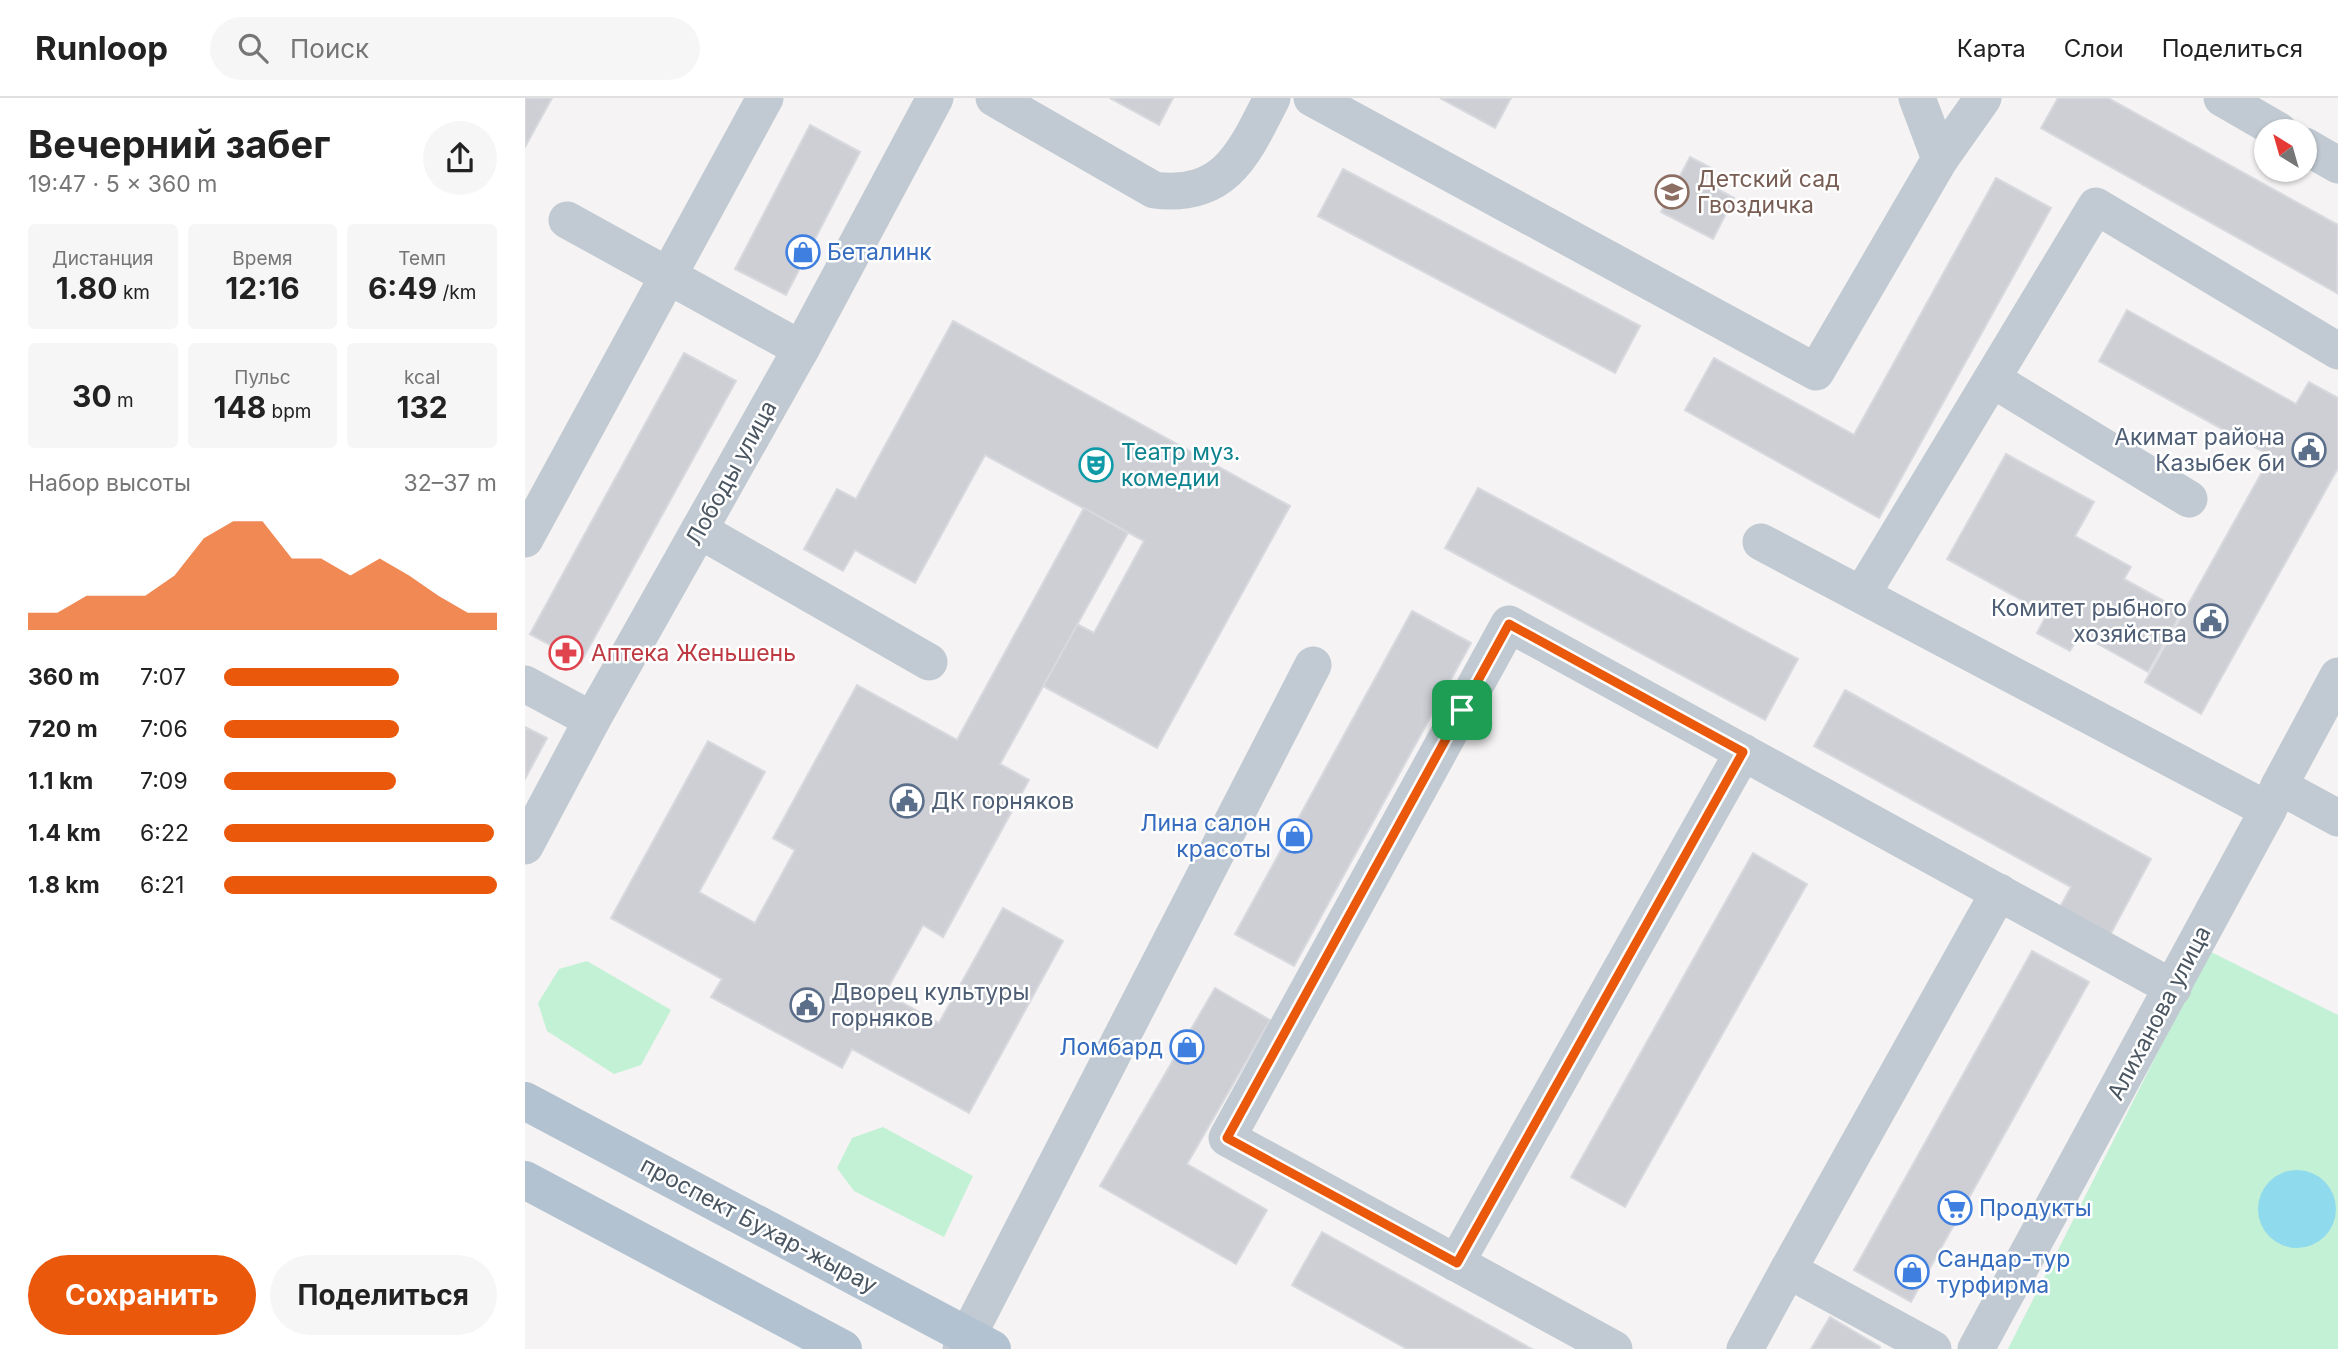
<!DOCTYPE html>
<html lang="ru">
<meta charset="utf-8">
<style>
:root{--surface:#fff;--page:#f6f6f6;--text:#222;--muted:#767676;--line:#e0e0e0;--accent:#ea580c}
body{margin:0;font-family:Inter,sans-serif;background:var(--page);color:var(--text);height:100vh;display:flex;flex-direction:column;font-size:26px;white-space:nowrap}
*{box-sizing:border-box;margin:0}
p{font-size:23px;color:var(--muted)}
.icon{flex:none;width:38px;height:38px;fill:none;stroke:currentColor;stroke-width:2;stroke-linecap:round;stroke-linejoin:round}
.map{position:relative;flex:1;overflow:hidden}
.details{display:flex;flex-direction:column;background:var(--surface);width:525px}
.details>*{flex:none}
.needle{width:46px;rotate:323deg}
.fabs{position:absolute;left:1729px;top:21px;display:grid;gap:14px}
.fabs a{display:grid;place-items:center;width:63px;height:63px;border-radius:50%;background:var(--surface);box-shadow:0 2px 5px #0004;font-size:35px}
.pin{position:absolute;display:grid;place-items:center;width:60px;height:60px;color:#fff;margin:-30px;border-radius:14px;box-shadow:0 4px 10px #0006}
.round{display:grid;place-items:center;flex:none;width:74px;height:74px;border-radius:37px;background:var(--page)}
.overview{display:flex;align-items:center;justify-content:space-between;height:119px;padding:0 28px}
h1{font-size:38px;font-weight:700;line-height:52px}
.stats{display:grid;grid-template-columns:repeat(3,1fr);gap:10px;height:119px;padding:7px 28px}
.stats div{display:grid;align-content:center;border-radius:7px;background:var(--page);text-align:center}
.stats b{font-size:30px;font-weight:700}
.stats small{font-size:19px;font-weight:400}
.stats p{font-size:19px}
.chart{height:196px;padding:14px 28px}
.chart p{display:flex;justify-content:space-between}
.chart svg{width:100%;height:126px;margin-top:7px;fill:var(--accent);opacity:.7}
.button{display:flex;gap:14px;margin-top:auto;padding:14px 28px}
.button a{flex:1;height:80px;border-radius:42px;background:var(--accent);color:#fff;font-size:28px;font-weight:700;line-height:80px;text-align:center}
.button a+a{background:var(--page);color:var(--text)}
ul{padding:0 28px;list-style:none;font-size:23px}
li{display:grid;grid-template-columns:112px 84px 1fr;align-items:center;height:52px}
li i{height:18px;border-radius:9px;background:var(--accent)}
header{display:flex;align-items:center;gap:42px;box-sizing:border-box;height:98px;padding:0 35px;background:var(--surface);border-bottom:2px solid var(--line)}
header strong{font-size:33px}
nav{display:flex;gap:38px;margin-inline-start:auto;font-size:24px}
.search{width:490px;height:63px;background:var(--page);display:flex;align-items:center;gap:18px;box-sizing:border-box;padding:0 24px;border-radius:38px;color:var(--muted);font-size:26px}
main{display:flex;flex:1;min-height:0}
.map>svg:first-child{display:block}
</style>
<header>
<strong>Runloop</strong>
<div class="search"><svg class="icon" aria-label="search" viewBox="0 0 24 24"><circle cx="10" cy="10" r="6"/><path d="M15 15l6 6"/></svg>Поиск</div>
<nav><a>Карта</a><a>Слои</a><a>Поделиться</a></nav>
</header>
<main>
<section class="details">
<div class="overview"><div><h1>Вечерний забег</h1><p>19:47 · 5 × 360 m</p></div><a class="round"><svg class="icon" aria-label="share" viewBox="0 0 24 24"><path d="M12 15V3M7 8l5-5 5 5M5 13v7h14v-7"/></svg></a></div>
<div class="stats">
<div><p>Дистанция</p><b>1.80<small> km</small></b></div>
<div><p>Время</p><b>12:16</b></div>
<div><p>Темп</p><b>6:49<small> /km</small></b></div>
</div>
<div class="stats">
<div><b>30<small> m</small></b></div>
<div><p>Пульс</p><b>148<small> bpm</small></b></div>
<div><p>kcal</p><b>132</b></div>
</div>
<div class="chart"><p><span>Набор высоты</span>32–37 m</p>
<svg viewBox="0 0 160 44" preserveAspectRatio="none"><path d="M0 44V38L10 38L20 32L30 32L40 32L50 25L60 12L70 6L80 6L90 19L100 19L110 25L120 19L130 25L140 32L150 38L160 38V44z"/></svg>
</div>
<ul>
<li><b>360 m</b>7:07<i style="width:64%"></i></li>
<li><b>720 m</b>7:06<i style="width:64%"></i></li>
<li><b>1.1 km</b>7:09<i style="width:63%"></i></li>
<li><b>1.4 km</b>6:22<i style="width:99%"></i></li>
<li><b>1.8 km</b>6:21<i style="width:100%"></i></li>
</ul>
<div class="button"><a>Сохранить</a><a>Поделиться</a></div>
</section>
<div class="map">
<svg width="1813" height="1251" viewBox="0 0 1813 1251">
<rect width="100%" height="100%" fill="#f5f3f3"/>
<g fill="#c3f1d5">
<polygon points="1684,853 1813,917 1813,1251 1483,1251"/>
<polygon points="62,863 146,912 116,967 89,976 22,933 13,905 34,871"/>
<polygon points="358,1029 448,1078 419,1139 329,1093 312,1070 327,1040"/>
</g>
<circle fill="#90daee" cx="1772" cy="1111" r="39"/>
<g fill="#cdcfd5" stroke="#d7d9de" stroke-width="2">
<polygon points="0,0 27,0 0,49"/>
<polygon points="585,0 648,0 634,27"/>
<polygon points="915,0 986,0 970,30"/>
<polygon points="1533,0 1583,0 1813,127 1812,195 1516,30"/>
<polygon points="285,27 335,54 261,197 210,171"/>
<polygon points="1165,59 1186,70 1179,84 1209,100 1188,141 1136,114"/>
<polygon points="818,71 1115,228 1090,275 793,118"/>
<polygon points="1471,80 1526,110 1354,420 1160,312 1189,260 1329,337"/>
<polygon points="1602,212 1771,306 1784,284 1813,300 1813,370 1676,616 1620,584 1746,358 1574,263"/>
<polygon points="428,223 765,408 632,650 518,588 552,526 569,535 619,443 460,357 390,485 330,452 318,473 279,451 312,391 331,401"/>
<polygon points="159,255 211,283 56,564 5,536"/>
<polygon points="1481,356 1569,404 1550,438 1606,469 1599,481 1657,513 1623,574 1555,536 1545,553 1512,535 1522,516 1422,461"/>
<polygon points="953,390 1273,561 1240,622 920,450"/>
<polygon points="559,410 603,435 475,666 504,682 418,839 398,827 360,895 414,925 478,810 538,843 444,1015 327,951 317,970 186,899 197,881 86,820 183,643 240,674 174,794 230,825 270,752 248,740 332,587 432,642"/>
<polygon points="887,513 946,545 769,868 710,836"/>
<polygon points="1320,592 1626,761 1584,839 1534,811 1546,789 1289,648"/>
<polygon points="0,629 22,640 0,681"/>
<polygon points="1228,755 1282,786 1100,1109 1046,1079"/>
<polygon points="1507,853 1564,884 1386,1204 1329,1172"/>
<polygon points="690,890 745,922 662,1066 742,1112 711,1166 575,1088"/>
<polygon points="797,1134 1007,1251 882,1251 767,1187"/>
<polygon points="1305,1219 1355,1249 1354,1251 1286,1251"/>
</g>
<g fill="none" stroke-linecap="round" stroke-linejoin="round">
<g stroke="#c1cad2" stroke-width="37">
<path d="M469,0L629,92C701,101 719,55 747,0"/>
<polyline points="787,0 1291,274 1415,61 1392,0"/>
<polyline points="1697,0 1754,33"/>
<polyline points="1780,48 1813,67"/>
<polyline points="1415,61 1458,0"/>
<polyline points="42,122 276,251"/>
<polyline points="1467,281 1664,401"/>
<polyline points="174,432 404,564"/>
<polyline points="0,441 240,0"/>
<polyline points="1236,444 1743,712"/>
<polyline points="1337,496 1571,108 1813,253"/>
<polyline points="0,586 67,622"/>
<polyline points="1754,688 1813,720"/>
<polyline points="0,748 67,622 276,251 410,0"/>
<polyline points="931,1165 1218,654"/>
<polyline points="1263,1172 1474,794"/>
<polyline points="436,1251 788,567"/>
<polyline points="1089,1251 702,1040 984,526 1648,890"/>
<polyline points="1220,1251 1263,1172 1408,1251"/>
<polyline points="1451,1251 1743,712 1754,688 1813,578"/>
</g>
<g stroke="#b3c2d1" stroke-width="38">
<polyline points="0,1003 467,1251"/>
<polyline points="0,1082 318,1251"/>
</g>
</g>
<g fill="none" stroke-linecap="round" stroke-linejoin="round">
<defs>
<polygon id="route" points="984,526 1218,654 932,1165 702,1040"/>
</defs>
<use href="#route" stroke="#fff" stroke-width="14"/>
<use href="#route" stroke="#ea580c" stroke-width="9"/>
</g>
<defs>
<symbol id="school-ring" viewBox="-11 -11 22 22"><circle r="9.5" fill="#fff" stroke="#8d6e63" stroke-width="1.5"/><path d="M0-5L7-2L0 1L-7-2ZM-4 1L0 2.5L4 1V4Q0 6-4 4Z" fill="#8d6e63"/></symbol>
<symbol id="shop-ring" viewBox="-11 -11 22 22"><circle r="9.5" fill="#fff" stroke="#3f7fe0" stroke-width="1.5"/><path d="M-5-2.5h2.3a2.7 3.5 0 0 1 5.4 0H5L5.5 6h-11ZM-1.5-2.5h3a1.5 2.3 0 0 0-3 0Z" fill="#3f7fe0"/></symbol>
<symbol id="civic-ring" viewBox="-11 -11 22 22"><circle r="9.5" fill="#fff" stroke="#5c6f8a" stroke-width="1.5"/><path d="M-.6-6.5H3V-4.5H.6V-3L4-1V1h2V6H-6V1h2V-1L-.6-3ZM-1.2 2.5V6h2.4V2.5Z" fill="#5c6f8a"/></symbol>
<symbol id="theatre-ring" viewBox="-11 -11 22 22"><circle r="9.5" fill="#fff" stroke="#0f9aa8" stroke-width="1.5"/><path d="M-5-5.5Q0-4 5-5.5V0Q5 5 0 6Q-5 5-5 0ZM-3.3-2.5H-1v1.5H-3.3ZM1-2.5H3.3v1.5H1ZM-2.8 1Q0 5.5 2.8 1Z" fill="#0f9aa8"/></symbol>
<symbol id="pharmacy-ring" viewBox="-11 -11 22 22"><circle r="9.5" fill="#fff" stroke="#e0444e" stroke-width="1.5"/><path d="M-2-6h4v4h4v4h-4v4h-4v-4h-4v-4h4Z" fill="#e0444e"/></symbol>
<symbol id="supermarket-ring" viewBox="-11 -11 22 22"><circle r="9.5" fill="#fff" stroke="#3f7fe0" stroke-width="1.5"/><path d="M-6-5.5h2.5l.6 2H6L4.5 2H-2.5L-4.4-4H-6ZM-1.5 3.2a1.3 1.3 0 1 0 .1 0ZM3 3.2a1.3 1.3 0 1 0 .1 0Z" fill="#3f7fe0"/></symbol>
</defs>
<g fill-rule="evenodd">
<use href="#school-ring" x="1128" y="75" width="38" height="38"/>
<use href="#shop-ring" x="259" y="135" width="38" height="38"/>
<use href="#civic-ring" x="1765" y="333" width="38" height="38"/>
<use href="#theatre-ring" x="552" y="348" width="38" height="38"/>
<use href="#civic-ring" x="1667" y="504" width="38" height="38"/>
<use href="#pharmacy-ring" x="22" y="536" width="38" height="38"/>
<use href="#civic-ring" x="363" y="684" width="38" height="38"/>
<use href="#shop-ring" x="751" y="719" width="38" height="38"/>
<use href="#civic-ring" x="263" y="888" width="38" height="38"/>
<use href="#shop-ring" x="643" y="930" width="38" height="38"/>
<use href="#supermarket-ring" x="1411" y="1091" width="38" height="38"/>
<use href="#shop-ring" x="1368" y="1155" width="38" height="38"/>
</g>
<g text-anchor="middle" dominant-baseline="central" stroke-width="5" stroke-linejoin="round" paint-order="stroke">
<g font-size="23" fill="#785e54" stroke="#fff" text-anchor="start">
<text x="1172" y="81">Детский сад<tspan x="1172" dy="26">Гвоздичка</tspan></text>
</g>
<g font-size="23" fill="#366cbe" stroke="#fff" text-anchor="start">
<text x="302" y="154">Беталинк</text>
<text x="746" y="725" text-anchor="end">Лина салон<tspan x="746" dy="26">красоты</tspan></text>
<text x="638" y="949" text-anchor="end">Ломбард</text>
<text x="1454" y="1110">Продукты</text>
<text x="1412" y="1161">Сандар-тур<tspan x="1412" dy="26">турфирма</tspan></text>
</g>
<g font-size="23" fill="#4e5e75" stroke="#fff" text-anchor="end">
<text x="1760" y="339">Акимат района<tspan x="1760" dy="26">Казыбек би</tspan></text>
<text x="1662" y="510">Комитет рыбного<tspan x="1662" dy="26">хозяйства</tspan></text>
<text x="406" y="703" text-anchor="start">ДК горняков</text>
<text x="306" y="894" text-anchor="start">Дворец культуры<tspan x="306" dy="26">горняков</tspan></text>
</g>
<g font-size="23" fill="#0d838f" stroke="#fff" text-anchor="start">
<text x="596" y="354">Театр муз.<tspan x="596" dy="26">комедии</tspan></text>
</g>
<g font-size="23" fill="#4a5661" stroke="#fff">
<text transform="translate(206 375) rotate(-61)">Лободы улица</text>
<text transform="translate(1634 915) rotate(-62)">Алиханова улица</text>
<text transform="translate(234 1127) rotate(28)">проспект Бухар-жырау</text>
</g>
<g font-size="23" fill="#be3a42" stroke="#fff" text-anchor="start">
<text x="66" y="555">Аптека Женьшень</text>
</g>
</g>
</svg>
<div class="fabs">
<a><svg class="needle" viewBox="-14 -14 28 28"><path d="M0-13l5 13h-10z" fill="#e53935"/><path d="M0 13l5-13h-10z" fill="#767676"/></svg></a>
</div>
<div class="pin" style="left:937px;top:612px;background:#1e9e55"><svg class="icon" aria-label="arrive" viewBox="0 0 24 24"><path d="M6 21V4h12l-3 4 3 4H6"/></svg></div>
</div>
</main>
